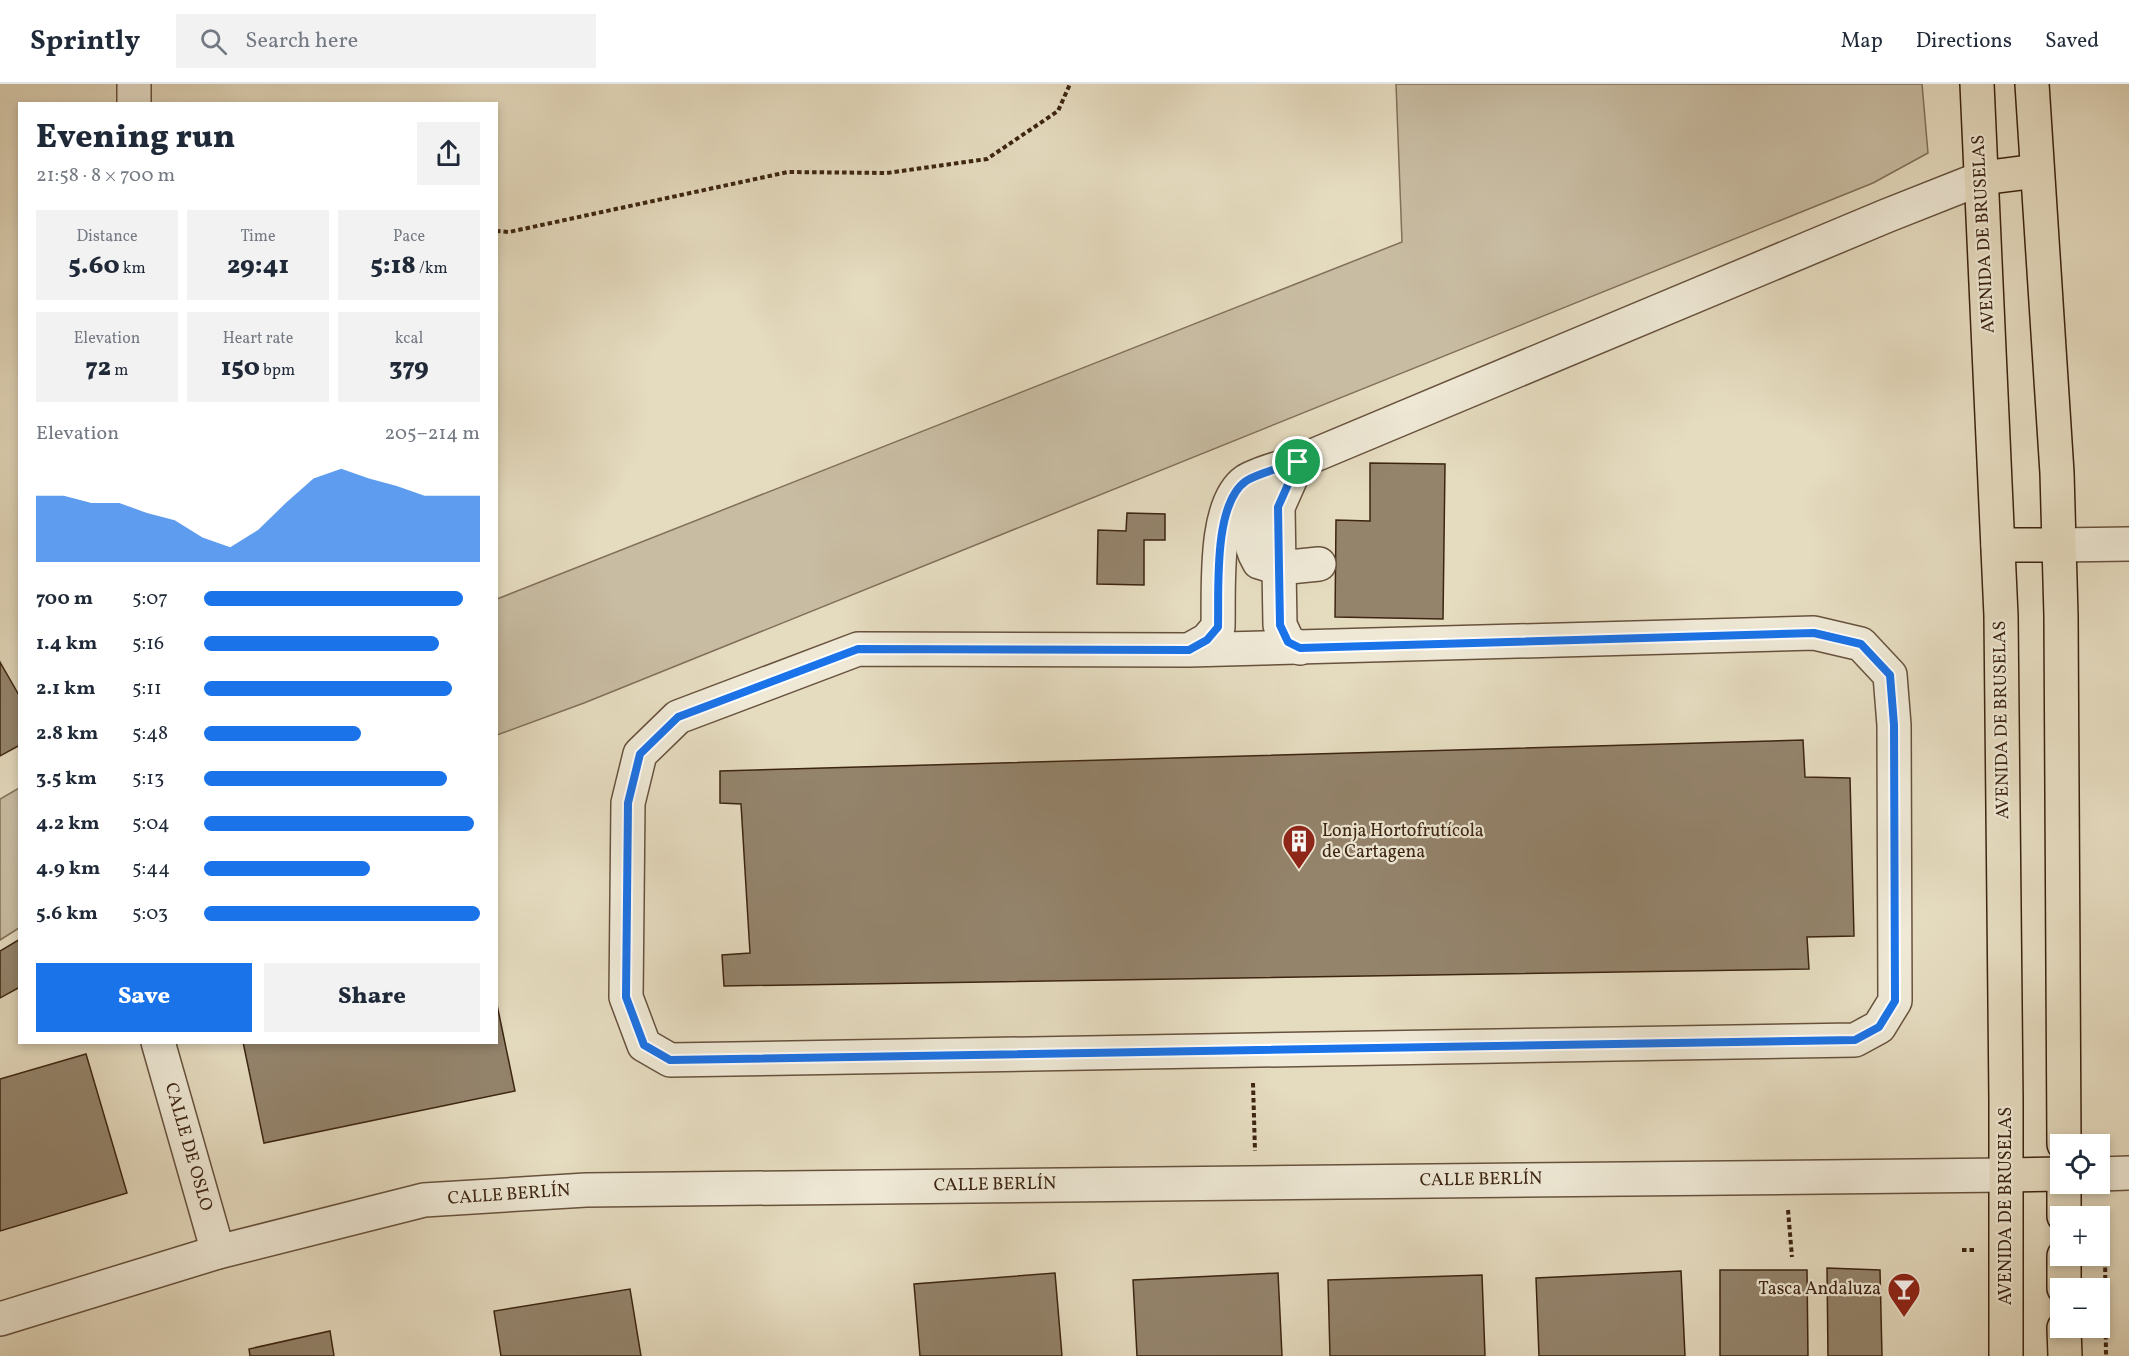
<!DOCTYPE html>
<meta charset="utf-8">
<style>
:root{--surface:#fff;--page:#f2f2f3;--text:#1f2937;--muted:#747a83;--line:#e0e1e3;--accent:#1a73e8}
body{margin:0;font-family:Vollkorn,serif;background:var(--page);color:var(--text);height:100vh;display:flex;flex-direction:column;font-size:22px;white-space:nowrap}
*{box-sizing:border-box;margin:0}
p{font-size:20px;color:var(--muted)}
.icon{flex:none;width:33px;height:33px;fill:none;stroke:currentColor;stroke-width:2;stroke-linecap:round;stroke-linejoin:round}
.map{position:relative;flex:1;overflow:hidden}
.drawer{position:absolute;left:18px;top:18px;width:480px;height:942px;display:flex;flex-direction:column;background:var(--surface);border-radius:0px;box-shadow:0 3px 9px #0003}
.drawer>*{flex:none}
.buttons{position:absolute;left:2050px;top:1050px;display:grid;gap:12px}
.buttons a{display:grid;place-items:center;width:60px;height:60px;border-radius:0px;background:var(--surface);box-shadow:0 3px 9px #0003;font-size:30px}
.pin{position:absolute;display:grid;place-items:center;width:51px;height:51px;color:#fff;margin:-26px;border:3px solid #fff;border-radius:50%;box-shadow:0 2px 6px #0007}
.round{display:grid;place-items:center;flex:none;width:63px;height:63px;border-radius:0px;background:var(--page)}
.overview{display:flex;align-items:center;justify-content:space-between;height:102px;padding:0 18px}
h1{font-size:33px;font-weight:800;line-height:45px}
.metrics{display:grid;grid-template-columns:repeat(3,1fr);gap:9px;height:102px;padding:6px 18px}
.metrics div{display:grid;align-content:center;border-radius:0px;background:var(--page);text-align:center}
.metrics b{font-size:26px;font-weight:800}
.metrics small{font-size:16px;font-weight:400}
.metrics p{font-size:16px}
.chart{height:168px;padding:12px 18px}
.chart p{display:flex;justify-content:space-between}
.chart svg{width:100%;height:108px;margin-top:6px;fill:var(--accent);opacity:.7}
.button{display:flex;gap:12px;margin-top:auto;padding:12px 18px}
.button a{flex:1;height:69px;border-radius:0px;background:var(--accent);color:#fff;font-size:24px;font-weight:800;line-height:69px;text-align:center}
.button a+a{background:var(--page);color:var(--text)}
ul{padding:0 18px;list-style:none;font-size:20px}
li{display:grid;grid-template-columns:96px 72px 1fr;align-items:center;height:45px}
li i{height:15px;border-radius:8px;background:var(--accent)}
header{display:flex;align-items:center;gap:36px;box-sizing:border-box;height:84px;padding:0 30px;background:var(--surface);border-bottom:2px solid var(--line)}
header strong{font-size:28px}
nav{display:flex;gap:33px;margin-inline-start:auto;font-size:21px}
.search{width:420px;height:54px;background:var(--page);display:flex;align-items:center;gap:15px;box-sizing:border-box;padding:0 21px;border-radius:0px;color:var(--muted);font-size:22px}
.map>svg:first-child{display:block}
</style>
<header>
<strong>Sprintly</strong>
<div class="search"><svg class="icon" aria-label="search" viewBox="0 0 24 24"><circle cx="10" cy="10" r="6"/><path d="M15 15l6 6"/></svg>Search here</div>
<nav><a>Map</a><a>Directions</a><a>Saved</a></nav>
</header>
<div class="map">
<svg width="2129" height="1272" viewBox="0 0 2129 1272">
<rect width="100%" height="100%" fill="#e5dbbf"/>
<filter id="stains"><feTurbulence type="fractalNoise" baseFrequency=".00333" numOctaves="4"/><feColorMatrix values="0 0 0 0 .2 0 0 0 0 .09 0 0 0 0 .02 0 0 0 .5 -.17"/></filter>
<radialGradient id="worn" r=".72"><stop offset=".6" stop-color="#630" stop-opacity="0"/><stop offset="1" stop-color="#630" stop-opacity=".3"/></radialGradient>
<g fill="#c8bca2" stroke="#82705a" stroke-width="1.5">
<polygon points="1396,0 1922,0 1928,69 1873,99 584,619 497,651 497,515 1402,158"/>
<polygon points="19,704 19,844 0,856 0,715"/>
</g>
<g fill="#94846c" stroke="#3d2512" stroke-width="1.5">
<polygon points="1370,379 1445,380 1443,535 1335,533 1336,436 1370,437"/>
<polygon points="1127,429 1165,430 1165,456 1144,456 1144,501 1097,500 1098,446 1126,447"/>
<polygon points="0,578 20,613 20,661 0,672"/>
<polygon points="1803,656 1805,693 1850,694 1854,852 1807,853 1809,885 724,902 722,871 750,869 741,720 720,719 720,687"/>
<polygon points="20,855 20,903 0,914 0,867"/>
<polygon points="496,916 515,1007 264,1059 243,958 496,958"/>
<polygon points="86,970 127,1109 0,1147 0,995"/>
<polygon points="1827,1184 1880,1186 1882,1272 1828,1272"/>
<polygon points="1720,1186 1807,1186 1808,1272 1720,1272"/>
<polygon points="1681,1187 1685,1272 1539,1272 1536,1194"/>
<polygon points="1055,1189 1062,1272 920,1272 914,1200"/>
<polygon points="1278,1189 1282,1272 1137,1272 1133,1196"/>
<polygon points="1482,1191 1485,1272 1330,1272 1328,1196"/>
<polygon points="630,1205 641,1272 501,1272 494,1227"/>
<polygon points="330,1247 334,1272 250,1272 249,1265"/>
</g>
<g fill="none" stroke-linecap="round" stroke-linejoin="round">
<defs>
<g id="minor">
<polyline points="134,0 134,20"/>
<polyline points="1298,378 1278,423 1279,484 1280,541 1288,558 1300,564"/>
<path d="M1273,387C1254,415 1241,448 1259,478L1279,484L1319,480"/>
<polyline points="2059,461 2129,460"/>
<path d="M1189,566L1814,549L1861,560L1890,591L1894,641L1895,917L1879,943L1855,956L670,976L644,961L626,913L628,719L640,670L678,633L858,565L1189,566L1207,556L1218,543C1219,506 1213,420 1246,397C1258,389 1284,383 1298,378L1886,132L1982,94"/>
<polyline points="158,958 218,1168"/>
<polyline points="2100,1090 2129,1089"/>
<polyline points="0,1235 218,1168 424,1116 586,1106 2006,1091"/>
</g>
<g id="major">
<polyline points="1977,0 2001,532 2006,1016 2006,1272"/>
<polyline points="2032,0 2057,389 2061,532 2064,1060"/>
<polyline points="1982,94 2036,87"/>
<polyline points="1998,461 2059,461"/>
<polyline points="2006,1091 2061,1090"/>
<polyline points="2064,1132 2064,1100"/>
<polyline points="2064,1172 2064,1204"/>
<polyline points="2064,1244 2065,1272"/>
</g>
</defs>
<use href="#minor" stroke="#67523d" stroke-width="36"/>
<use href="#major" stroke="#3d2512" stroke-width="36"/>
<g stroke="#3d2512" stroke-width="4" stroke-dasharray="4.5 3" stroke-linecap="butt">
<polyline points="496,147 509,148 788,88 887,89 987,75 1058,27 1070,0"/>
<polyline points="1253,999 1255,1067"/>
<polyline points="1788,1126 1792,1173"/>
<polyline points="1962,1166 1974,1166"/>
<polyline points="2100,1166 2105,1166 2106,1272"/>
</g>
<use href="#minor" stroke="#eee8d5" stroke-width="33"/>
<use href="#major" stroke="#e5dbbf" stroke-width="33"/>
</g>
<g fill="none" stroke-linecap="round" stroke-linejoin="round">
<defs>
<path id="route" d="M1298,378L1278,423L1279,484L1280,541L1288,558L1300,564L1814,549L1861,560L1890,591L1894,641L1895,917L1879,943L1855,956L670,976L644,961L626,913L628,719L640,670L678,633L858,565L1189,566L1207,556L1218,543C1219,506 1213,420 1246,397C1258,389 1284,383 1298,378Z"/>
</defs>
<use href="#route" stroke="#fff" stroke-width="12"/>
<use href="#route" stroke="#1a73e8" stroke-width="8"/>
</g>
<defs>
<symbol id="building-pin" viewBox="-11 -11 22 30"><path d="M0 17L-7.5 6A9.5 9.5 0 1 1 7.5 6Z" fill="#8f2418" stroke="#eee8d5"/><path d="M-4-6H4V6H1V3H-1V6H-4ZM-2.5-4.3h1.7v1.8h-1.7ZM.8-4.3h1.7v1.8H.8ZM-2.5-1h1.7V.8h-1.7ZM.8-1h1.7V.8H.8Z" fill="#fff"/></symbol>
<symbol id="bar-pin" viewBox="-11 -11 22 30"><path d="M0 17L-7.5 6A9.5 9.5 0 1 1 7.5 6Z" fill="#8f2418" stroke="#eee8d5"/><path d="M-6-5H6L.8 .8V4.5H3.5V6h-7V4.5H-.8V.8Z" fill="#fff"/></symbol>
</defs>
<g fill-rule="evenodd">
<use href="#building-pin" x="1280" y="738" width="38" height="52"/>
<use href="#bar-pin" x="1885" y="1186" width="38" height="52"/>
</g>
<g text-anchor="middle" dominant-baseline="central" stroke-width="4.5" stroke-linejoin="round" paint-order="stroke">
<g font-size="18" fill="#3d2512" stroke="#eee8d5">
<text transform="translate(1984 150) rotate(-93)">AVENIDA DE BRUSELAS</text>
<text transform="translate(2002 636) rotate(-91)">AVENIDA DE BRUSELAS</text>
<text transform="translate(188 1063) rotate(74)">CALLE DE OSLO</text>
<text transform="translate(1481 1096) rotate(-1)">CALLE BERLÍN</text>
<text transform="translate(995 1101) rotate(-1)">CALLE BERLÍN</text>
<text transform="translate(509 1111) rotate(-4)">CALLE BERLÍN</text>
<text transform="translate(2006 1122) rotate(-90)">AVENIDA DE BRUSELAS</text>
</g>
<g font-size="18" fill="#3d2512" stroke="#eee8d5" text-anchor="start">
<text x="1322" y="747">Lonja Hortofrutícola<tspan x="1322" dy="21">de Cartagena</tspan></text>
<text x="1881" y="1205" text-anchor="end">Tasca Andaluza</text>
</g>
</g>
<rect width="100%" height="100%" filter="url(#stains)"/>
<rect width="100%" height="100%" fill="url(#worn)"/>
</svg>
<div class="buttons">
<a><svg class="icon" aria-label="locate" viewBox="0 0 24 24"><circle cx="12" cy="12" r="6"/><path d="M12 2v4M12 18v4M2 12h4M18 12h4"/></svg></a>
<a>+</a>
<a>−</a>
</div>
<div class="pin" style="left:1298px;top:378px;background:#1e9e55"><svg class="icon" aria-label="arrive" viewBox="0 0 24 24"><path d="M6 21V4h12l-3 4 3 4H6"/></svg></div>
<section class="drawer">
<div class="overview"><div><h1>Evening run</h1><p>21:58 · 8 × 700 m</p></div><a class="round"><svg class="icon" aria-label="share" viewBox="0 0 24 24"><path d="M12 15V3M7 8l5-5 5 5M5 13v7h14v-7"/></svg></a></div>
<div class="metrics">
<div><p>Distance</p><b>5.60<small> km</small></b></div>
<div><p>Time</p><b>29:41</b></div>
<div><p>Pace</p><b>5:18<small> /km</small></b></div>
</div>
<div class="metrics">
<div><p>Elevation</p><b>72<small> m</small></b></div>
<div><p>Heart rate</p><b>150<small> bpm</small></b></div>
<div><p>kcal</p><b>379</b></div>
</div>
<div class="chart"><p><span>Elevation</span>205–214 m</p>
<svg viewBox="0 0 160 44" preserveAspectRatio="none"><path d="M0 44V17L10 17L20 20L30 20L40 24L50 27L60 34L70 38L80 31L90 20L100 10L110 6L120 10L130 13L140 17L150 17L160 17V44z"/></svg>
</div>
<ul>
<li><b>700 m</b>5:07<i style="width:94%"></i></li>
<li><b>1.4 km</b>5:16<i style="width:85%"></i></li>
<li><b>2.1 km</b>5:11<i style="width:90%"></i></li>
<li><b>2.8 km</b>5:48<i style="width:57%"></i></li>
<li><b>3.5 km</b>5:13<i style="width:88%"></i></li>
<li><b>4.2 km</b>5:04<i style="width:98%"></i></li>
<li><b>4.9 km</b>5:44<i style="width:60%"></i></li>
<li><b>5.6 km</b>5:03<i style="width:100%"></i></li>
</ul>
<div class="button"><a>Save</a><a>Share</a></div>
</section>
</div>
